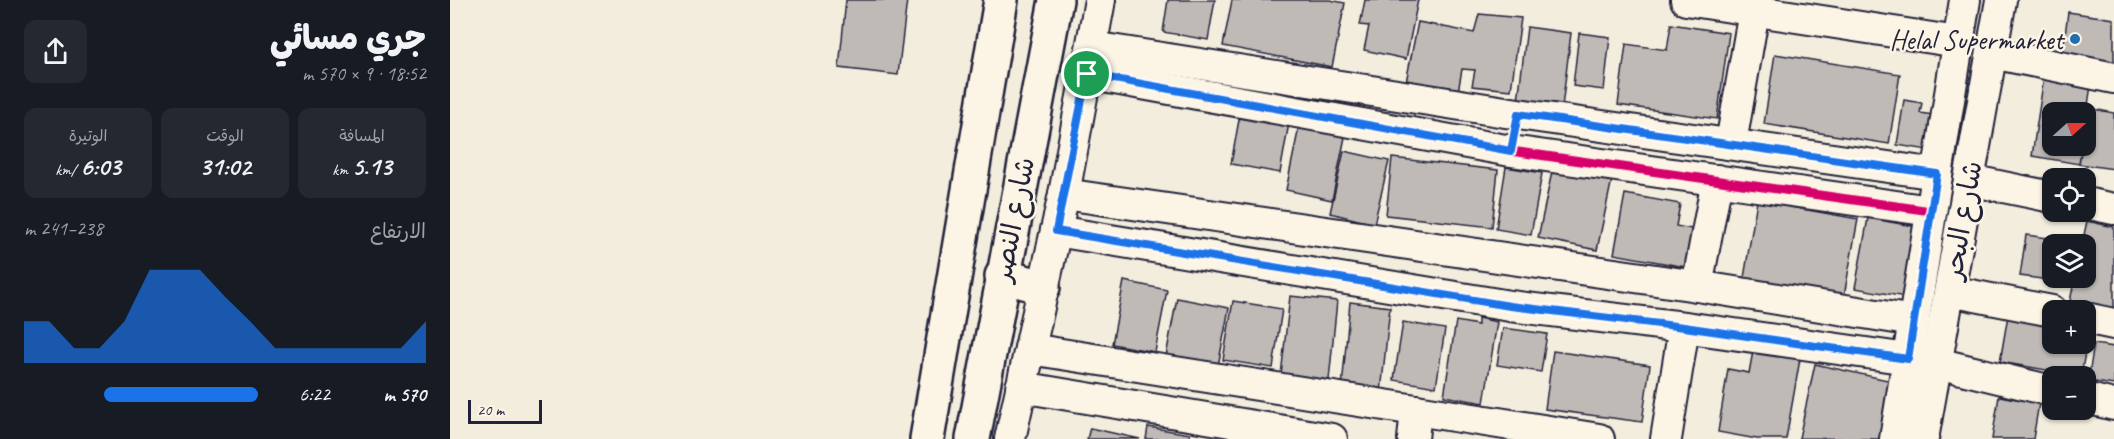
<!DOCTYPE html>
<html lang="ar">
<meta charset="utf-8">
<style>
:root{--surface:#171b24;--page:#242831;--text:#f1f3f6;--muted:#9ea1a6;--accent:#1a73e8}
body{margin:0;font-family:Caveat,"Playpen Sans Arabic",sans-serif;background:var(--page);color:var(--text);direction:rtl;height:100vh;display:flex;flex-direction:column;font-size:22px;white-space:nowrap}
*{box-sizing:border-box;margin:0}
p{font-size:20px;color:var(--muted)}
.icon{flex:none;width:33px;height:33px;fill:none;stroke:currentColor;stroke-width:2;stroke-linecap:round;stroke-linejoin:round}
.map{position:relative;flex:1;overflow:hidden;direction:ltr}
.drawer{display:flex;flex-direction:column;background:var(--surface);width:450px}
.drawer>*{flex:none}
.needle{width:39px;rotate:69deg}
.fabs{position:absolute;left:1592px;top:102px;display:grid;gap:12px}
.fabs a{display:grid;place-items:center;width:54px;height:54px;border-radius:12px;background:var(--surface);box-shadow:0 2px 4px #0004;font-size:30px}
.scale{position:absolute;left:18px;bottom:15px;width:74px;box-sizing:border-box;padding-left:6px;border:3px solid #22223b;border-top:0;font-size:16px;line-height:21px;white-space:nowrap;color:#22223b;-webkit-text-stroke:4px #fcf5e5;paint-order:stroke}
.pin{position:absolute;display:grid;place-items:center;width:51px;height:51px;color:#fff;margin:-26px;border:3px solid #fff;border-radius:50%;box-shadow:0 2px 6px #0007}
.round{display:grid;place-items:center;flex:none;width:63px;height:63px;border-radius:12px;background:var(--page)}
.head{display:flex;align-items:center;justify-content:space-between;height:102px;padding:0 24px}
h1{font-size:33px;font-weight:800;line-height:45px}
.stats{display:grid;grid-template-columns:repeat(3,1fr);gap:9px;height:102px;padding:6px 24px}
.stats div{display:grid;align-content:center;border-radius:12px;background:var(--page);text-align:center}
.stats b{font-size:26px;font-weight:800}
.stats small{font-size:16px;font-weight:400}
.stats p{font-size:16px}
.chart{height:168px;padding:12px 24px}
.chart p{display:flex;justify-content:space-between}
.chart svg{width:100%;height:108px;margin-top:6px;fill:var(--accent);opacity:.7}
ul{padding:0 24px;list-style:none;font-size:20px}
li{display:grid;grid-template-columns:96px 72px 1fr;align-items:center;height:45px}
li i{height:15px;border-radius:8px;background:var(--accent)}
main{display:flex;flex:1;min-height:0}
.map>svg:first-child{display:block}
</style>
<main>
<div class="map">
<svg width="1664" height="439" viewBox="0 0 1664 439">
<rect width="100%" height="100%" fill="#f3edde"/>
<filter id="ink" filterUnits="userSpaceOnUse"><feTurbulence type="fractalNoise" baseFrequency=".0167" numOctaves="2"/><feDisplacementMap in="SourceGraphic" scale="12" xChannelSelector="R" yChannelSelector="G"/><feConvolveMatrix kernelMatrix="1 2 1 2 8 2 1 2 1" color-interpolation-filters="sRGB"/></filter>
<g filter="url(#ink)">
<g fill="#bfbab6" stroke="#22223b" stroke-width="1.5">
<polygon points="396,0 457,0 448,75 389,68"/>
<polygon points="718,0 765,0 758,40 713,32"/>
<polygon points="782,0 880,0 895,3 882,67 773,46"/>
<polygon points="915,0 968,0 956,59 914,50 919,26 910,25"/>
<polygon points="1618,12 1664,19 1664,66 1612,58"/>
<polygon points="1029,14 1071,18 1061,90 1022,86 1025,70 1012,69 1008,92 956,82 968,22 1024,33"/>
<polygon points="1221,24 1279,33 1267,119 1168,105 1176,44 1217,50"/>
<polygon points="1077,27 1121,33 1112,107 1068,101"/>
<polygon points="1129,33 1160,37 1154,90 1123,86"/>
<polygon points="1325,54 1450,74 1439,144 1314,124"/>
<polygon points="1594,77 1641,85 1635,125 1635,112 1602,112 1602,146 1632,146 1629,164 1582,156"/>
<polygon points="1454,100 1472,103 1470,113 1489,116 1484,151 1447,145"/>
<polygon points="1638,108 1664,113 1664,169 1629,164 1632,146 1635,146"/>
<polygon points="790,114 839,123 830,173 781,164"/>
<polygon points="849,127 895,137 882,200 836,190"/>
<polygon points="894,151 939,161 924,224 880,213"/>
<polygon points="942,158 1048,170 1042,227 936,215"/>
<polygon points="1056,167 1092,173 1081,235 1046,229"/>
<polygon points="1103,167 1162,179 1147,250 1088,238"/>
<polygon points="1175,194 1230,204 1226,226 1247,230 1241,268 1164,254"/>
<polygon points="1307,201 1408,219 1394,296 1294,278"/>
<polygon points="1418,218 1468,227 1455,297 1405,288"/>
<polygon points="1637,221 1664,227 1664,310 1620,301 1625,278 1635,278 1635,244 1632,244"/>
<polygon points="1576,235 1619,241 1619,244 1602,244 1602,278 1614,278 1614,282 1570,276"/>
<polygon points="674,281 717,290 705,352 662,344"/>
<polygon points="840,296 887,301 879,380 831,375"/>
<polygon points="727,298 779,308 768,366 716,356"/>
<polygon points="783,301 832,309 823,368 773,360"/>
<polygon points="900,302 940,307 931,392 892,387"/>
<polygon points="1558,315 1602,323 1602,344 1635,344 1635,329 1639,329 1631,376 1550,362"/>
<polygon points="1028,318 1047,322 1034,403 994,396 1006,321 1028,325"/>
<polygon points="953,322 995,329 986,387 944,380"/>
<polygon points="1053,328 1097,334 1091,372 1047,365"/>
<polygon points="1644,344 1664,347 1664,385 1638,381"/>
<polygon points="1103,351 1200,365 1192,422 1095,409"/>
<polygon points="1303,351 1350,359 1336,439 1307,439 1268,432 1278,369 1299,373"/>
<polygon points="1365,364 1442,381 1430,439 1349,438"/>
<polygon points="1549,396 1589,403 1583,439 1542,439"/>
<polygon points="698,427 740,434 739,439 696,439"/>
<polygon points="640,428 690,439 637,439"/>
</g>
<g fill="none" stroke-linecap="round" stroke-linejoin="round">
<defs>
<g id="street">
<polyline points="1236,0 1508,42"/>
<polyline points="642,47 1068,114 1487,174"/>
<polyline points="1542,53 1664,78"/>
<polyline points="637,74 1061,151 1481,211"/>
<polyline points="1281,143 1304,11"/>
<polyline points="1519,180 1602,197"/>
<polyline points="614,194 1247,286 1464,321"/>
<polyline points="1635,203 1664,209"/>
<polyline points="606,231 1060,306 1234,327 1458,359"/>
<polyline points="1247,286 1267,180"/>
<polyline points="1500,291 1602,311"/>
<polyline points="1635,318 1664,324"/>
<polyline points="580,349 1149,439"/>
<polyline points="1487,363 1602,391"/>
<polyline points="571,387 882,439"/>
<polyline points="1635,398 1664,405"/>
<polyline points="560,439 614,194 650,0"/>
<polyline points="963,439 966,410"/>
<polyline points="1216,439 1234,327"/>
<polyline points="1445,439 1515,0"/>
<polyline points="1473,439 1551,0"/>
</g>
<g id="secondary">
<polyline points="552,276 593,287"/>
<polyline points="477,439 551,0"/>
<polyline points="523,439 606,0"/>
</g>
</defs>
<use href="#street" stroke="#22223b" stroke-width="34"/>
<use href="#secondary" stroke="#22223b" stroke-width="38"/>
<use href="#street" stroke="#fcf5e5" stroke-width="30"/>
<use href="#secondary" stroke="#fcf5e5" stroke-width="33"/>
<defs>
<g id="cycleway">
<polyline points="637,74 1061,151 1481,211"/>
<polyline points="606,231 1060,306 1234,327 1458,359"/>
</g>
</defs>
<use href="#cycleway" stroke="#fcf5e5" stroke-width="13"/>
<use href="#cycleway" stroke="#d6006c" stroke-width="9"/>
</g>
</g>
<g fill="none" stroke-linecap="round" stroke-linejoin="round" filter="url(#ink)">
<defs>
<polygon id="route" points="637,74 1061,151 1068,114 1487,174 1458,359 1234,327 1060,306 606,231"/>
</defs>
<use href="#route" stroke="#fff" stroke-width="12"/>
<use href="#route" stroke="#1a73e8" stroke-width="8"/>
</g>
<circle fill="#1f6fb2" stroke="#fcf5e5" stroke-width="2" cx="1625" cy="39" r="6"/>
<g text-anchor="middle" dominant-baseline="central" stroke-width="5" stroke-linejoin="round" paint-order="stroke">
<g font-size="28" fill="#22223b" stroke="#fcf5e5" text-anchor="end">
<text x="1613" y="39">Helal Supermarket</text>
</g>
<g font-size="28" fill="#22223b" stroke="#fcf5e5">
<text transform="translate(563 219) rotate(-79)">شارع النصر</text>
<text transform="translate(1512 220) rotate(-80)">شارع البحر</text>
</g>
</g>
</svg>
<div class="fabs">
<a><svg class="needle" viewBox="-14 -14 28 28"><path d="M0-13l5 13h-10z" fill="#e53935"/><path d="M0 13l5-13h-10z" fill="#9ea1a6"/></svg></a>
<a><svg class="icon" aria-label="locate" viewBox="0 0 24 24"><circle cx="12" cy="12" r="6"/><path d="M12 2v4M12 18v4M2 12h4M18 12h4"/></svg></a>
<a><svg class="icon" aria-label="layers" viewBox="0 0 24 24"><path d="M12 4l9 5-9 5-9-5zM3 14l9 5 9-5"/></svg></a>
<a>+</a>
<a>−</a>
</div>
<div class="scale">20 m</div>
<div class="pin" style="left:637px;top:74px;background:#1e9e55"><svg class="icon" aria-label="arrive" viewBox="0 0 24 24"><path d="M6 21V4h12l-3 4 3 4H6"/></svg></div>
</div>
<section class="drawer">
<div class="head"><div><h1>جري مسائي</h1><p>18:52 · 9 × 570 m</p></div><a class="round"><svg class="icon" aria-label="share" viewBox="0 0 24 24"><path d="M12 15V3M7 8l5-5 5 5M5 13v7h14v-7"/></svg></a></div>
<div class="stats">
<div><p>المسافة</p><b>5.13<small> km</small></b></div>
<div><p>الوقت</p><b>31:02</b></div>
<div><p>الوتيرة</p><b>6:03<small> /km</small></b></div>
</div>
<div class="chart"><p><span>الارتفاع</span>238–241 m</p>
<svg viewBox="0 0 160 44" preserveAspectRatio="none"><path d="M0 44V27L10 27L20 38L30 38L40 27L50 6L60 6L70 6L80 17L90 27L100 38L110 38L120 38L130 38L140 38L150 38L160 27V44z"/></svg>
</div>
<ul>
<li><b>570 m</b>6:22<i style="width:66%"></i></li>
</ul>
</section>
</main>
